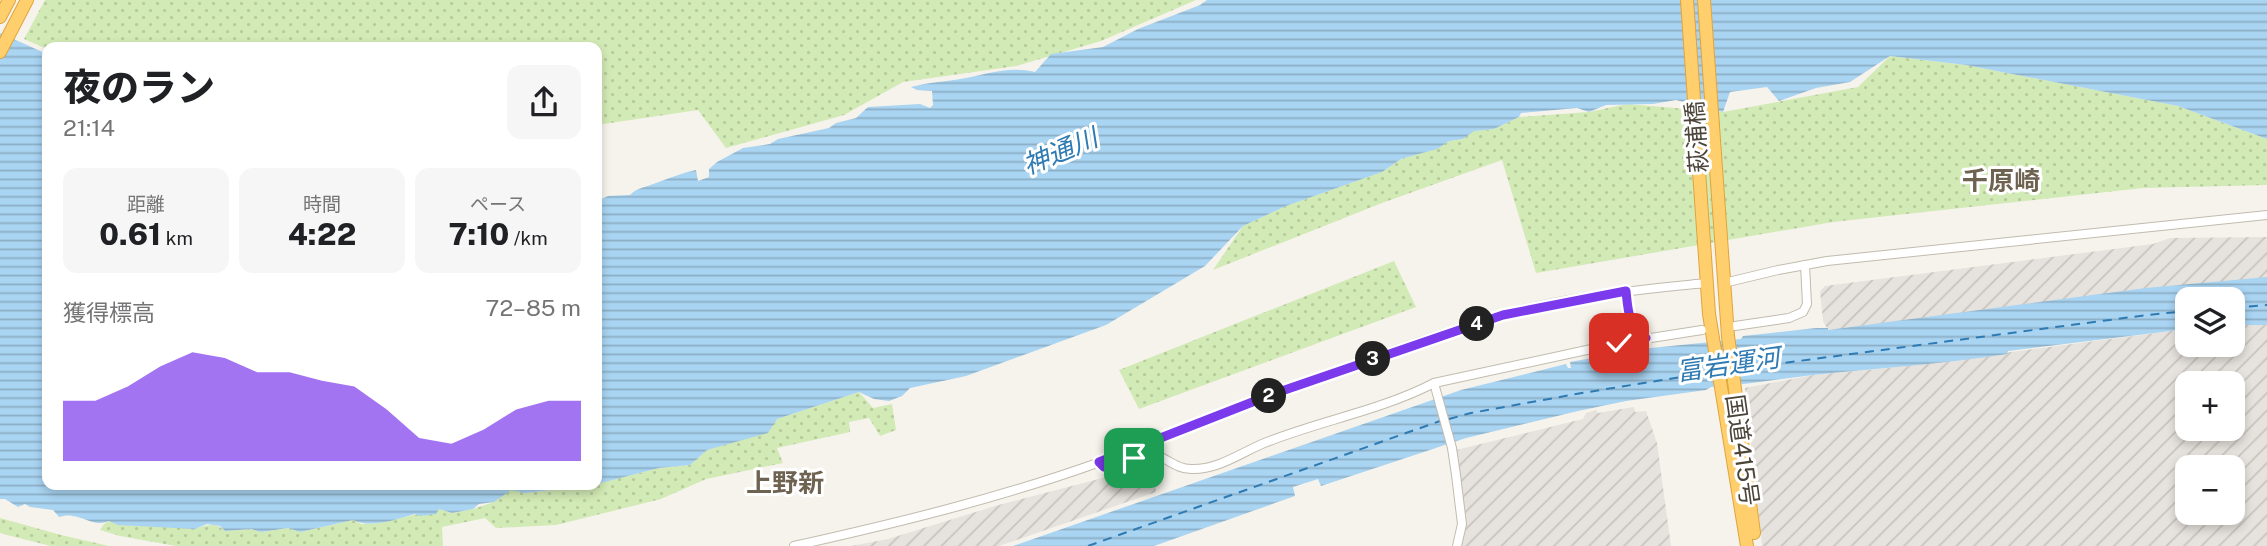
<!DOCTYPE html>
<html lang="ja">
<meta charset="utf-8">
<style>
:root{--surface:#fff;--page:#f6f6f6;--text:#202124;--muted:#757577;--accent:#7c3aed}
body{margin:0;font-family:"Public Sans","Noto Sans JP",sans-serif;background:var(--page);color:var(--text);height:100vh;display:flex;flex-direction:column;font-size:26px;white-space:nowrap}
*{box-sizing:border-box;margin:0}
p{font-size:23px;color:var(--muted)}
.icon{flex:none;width:38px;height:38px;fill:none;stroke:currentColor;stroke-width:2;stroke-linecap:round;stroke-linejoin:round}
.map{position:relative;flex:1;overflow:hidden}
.details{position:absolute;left:42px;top:42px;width:560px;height:448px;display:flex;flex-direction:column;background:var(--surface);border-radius:14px;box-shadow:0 4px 10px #0003}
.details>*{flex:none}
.controls{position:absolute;left:2175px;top:287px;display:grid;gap:14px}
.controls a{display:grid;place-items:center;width:70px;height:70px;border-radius:14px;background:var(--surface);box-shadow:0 4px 10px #0003;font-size:35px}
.pin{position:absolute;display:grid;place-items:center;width:60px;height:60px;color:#fff;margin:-30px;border-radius:14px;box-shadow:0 4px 10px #0006}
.km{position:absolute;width:35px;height:35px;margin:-18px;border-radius:50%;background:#222;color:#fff;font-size:19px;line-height:35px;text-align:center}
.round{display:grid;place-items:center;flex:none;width:74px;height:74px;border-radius:14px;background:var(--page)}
.head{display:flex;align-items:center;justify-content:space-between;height:119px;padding:0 21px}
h1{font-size:38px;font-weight:800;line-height:52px}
.stats{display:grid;grid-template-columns:repeat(3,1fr);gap:10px;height:119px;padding:7px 21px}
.stats div{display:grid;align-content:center;border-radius:14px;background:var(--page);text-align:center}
.stats b{font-size:30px;font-weight:800}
.stats small{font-size:19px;font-weight:400}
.stats p{font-size:19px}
.chart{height:196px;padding:14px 21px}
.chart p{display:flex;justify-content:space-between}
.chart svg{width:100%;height:126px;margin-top:7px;fill:var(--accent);opacity:.7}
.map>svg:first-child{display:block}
</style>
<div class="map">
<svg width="2267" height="546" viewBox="0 0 2267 546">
<defs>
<pattern id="industrial-furrows" width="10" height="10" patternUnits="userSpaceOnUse" patternTransform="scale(1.75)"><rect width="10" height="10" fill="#e6e2dd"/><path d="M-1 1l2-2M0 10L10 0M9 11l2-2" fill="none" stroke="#c7c3be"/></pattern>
<pattern id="grass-dots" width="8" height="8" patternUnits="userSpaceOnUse" patternTransform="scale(1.75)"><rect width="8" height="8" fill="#d2eab5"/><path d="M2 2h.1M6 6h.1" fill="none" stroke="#b6ca9c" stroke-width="1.8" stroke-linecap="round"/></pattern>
<pattern id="water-rules" width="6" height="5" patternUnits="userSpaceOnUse" patternTransform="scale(1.75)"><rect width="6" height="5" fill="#a9d4f2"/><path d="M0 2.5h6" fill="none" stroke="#8caec5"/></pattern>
</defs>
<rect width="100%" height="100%" fill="#f6f3ec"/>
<g fill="url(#industrial-furrows)" fill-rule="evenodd">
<polygon points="2267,237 2267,278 1828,330 1823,321 1820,291 1825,286 2153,244 2170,238"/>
<path d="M2233,325H2267V546H1762L1745,388L1813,375L1887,368L2187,329L2188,345H2233ZM2188,383H2233V429H2188ZM2188,467H2233V513H2188Z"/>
<polygon points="1634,407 1635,412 1646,411 1657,443 1671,546 1460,546 1456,450 1583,419 1586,413 1596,410 1598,413"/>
<polygon points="1126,472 1155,484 1156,492 999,546 851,546 888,539 995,506"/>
</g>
<g fill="url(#grass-dots)">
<polygon points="45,0 1196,0 1101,41 1016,66 903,82 844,115 726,148 698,110 597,125 597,47 47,47 47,49 24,39"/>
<polygon points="1890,56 1966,65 2178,106 2267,139 2267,185 2143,188 1833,222 1536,273 1502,160 1382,203 1213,270 1243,226 1286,206 1382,172 1401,159 1436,149 1449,141 1463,139 1473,131 1494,129 1519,117 1589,112 1627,104 1723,112 1858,87"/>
<polygon points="1394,261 1416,307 1139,409 1119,370"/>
<path d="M859,392L873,408L892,404L896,430L880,436L869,418L849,422L850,432L777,448L783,463L706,479L661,499L556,525L496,528L485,518L442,527L443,546H176L120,536L100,530L104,524L109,521L195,529C206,525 216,522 225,531L251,529L261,532L288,528L300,532L353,520L361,524L380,523L439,509L452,513L473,509L494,502L511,489L525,493L588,486L659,468L690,465L707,450L728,443L777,419Z"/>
<polygon points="0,518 61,535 109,546 51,546 7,535 0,533"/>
</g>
<g fill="url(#water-rules)">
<path d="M1207,0H2267V139L2178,106L1966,65L1890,56L1850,82L1816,88L1779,101L1767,87L1730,92L1723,112L1676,100L1653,104L1606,105L1589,112L1577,108L1521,113L1519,117L1494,129L1474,131L1463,139L1449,141L1437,149L1401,159L1382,172L1286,206L1243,226L1205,266L1106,325L966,376L910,388L902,396L889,401L874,399L859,392L777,419L768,433L707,450L690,465L659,468L597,484V201L608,196L630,195C638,187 647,187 656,183C670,178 682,173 696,170L698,181L709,177V169L717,162L743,148L770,144L778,139L829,128L836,123L856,118L868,107L920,104L930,108L933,105L932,91L917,90L911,87C926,83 939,82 954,80C982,76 1007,65 1035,72L1051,54L1103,47L1138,29L1200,5Z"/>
<path d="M0,33L47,54V485H593L525,493L511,490L494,502L479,504L473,509L452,513L439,509L436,514L420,516L415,514C396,519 372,529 353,520L300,532L288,528L261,532L251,529L225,531L220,526L207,524L195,529L118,525L109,521C95,527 85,517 72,516C68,515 63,516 59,517L53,510L30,507L25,504L18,507L5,499H0Z"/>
<path d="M2267,277V325H2233V299H2188L2187,329L2008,351L2007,354C1943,364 1878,368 1813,375C1779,379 1746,385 1711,387L1706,390L1626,401L1578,411L1466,438L1321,486L1318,479L1293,487L1295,496L1154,546H1013L1461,390L1566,364L1568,368H1571L1570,362L1641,349L1741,339L1743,336L1816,328H1828V330L2146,288Z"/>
</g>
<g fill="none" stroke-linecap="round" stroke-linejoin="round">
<g stroke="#2e7ab2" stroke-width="2" stroke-dasharray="9 7" stroke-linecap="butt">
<polyline points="2233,308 2267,305"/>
<polyline points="1738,369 2147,315 2188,311"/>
<polyline points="1449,419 1471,413 1582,393 1712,372"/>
<polyline points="1088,546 1440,421"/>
</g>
<defs>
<g id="minor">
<polyline points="1724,283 1778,270 1827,261 2267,215"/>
<path d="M1626,291C1628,310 1628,326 1646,338"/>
<polyline points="1735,326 1789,318 1803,312 1807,304 1805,265"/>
<polyline points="1434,383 1452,448 1456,475 1462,524 1457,546"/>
<path d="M1099,462L1104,467C1120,462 1145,450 1161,457C1171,462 1179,469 1191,469C1217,470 1239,454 1262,444C1318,421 1380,411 1434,383L1619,343L1702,330"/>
<path d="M794,546C897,523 1000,498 1100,462C1234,413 1365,356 1502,315C1569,296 1638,290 1706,283"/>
</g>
<g id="highway">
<polyline points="1687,0 1709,314 1747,546"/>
<polyline points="1704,0 1728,336 1754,533"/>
<polyline points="0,17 9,0"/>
<polyline points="0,52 27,0"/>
</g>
</defs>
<use href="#minor" stroke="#c2bbae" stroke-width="10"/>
<use href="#highway" stroke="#e0a43c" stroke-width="14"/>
<use href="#minor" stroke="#fff" stroke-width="8"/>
<use href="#highway" stroke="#ffcf6e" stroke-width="12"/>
</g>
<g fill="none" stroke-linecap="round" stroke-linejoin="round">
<defs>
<path id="route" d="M1134,458L1104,467L1099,462L1273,394L1503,315L1626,291C1628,310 1628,326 1646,338L1619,343"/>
</defs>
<use href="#route" stroke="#fff" stroke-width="14"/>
<use href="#route" stroke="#7c3aed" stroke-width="9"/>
</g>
<g text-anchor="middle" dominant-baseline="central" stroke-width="6" stroke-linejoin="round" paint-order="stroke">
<g font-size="24" fill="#4b4439" stroke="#fff">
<text transform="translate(1696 137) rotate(-94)">萩浦橋</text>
<text transform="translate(1743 450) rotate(82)">国道415号</text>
</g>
<g font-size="26" font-style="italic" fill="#2e7ab2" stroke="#fff">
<text transform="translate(1060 151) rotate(-23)">神通川</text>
<text transform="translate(1728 364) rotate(-8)">富岩運河</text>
</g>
<g font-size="26" font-weight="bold" fill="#6e6250" stroke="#fff">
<text x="2001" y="180">千原崎</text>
<text x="785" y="482">上野新</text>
</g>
</g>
</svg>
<div class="controls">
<a><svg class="icon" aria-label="layers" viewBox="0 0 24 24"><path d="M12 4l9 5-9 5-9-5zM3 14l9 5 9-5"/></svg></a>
<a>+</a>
<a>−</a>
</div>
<div class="pin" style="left:1134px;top:458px;background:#1e9e55"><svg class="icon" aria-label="arrive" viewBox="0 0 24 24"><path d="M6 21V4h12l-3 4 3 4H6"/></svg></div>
<div class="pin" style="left:1619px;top:343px;background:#d93025"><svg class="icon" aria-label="check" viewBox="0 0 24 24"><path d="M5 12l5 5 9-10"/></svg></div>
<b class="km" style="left:1269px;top:396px">2</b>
<b class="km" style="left:1373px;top:359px">3</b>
<b class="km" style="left:1477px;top:324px">4</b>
<section class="details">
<div class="head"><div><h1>夜のラン</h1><p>21:14</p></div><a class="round"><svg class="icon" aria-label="share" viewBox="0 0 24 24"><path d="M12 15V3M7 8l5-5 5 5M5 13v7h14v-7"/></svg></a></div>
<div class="stats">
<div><p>距離</p><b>0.61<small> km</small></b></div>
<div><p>時間</p><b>4:22</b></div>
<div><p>ペース</p><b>7:10<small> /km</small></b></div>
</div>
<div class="chart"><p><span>獲得標高</span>72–85 m</p>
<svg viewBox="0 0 160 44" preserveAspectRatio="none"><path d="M0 44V23L10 23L20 18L30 11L40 6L50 8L60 13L70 13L80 16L90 18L100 26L110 36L120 38L130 33L140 26L150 23L160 23V44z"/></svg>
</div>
</section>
</div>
